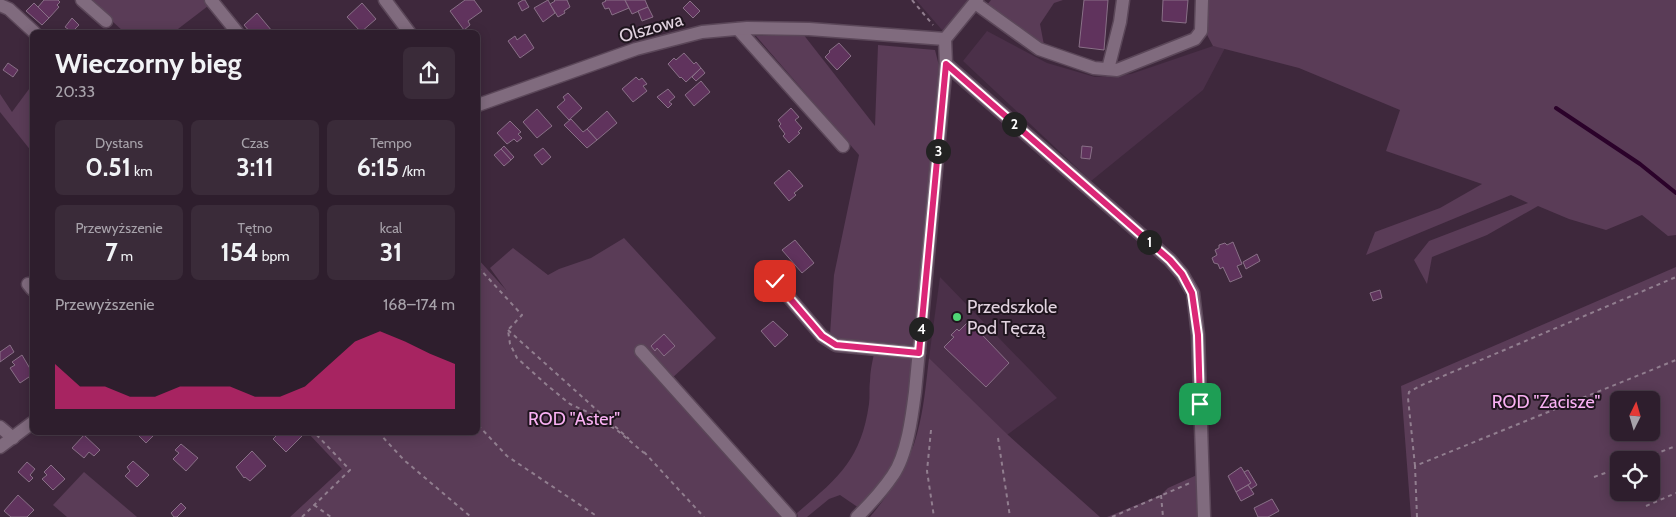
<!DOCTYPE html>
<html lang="pl">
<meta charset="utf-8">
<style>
:root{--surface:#2e1e2d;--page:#3a2b39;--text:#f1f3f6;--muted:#a7a2aa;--line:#493c49;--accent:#db2777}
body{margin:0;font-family:Cabin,sans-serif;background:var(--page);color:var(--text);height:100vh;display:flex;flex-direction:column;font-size:19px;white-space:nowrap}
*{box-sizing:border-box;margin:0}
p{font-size:16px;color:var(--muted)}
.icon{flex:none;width:28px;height:28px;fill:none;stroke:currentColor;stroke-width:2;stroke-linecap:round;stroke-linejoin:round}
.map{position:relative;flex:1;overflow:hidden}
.panel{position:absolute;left:30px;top:30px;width:450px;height:405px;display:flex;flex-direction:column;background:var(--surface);border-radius:8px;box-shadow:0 2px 12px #0003,0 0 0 1px var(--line)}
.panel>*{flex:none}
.needle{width:32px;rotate:5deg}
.controls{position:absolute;left:1610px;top:391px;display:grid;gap:10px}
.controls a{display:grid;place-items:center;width:50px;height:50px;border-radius:8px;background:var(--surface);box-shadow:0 2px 12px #0003,0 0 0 1px var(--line);font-size:25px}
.pin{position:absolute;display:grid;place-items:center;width:42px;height:42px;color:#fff;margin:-21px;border-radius:10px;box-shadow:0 2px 8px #0006}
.km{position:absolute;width:25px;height:25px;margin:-12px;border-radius:50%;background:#222;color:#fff;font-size:14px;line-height:25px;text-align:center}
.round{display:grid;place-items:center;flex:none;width:52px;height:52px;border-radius:8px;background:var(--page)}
.head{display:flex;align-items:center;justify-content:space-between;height:85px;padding:0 25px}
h1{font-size:28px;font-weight:700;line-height:38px}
.figures{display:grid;grid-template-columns:repeat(3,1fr);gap:8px;height:85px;padding:5px 25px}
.figures div{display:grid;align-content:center;border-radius:8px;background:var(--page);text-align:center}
.figures b{font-size:25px;font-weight:700}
.figures small{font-size:14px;font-weight:400}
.figures p{font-size:14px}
.chart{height:140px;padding:10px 25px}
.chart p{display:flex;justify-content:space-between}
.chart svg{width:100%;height:90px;margin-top:5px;fill:var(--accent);opacity:.7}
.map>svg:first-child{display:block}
</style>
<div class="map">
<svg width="1676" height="517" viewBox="0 0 1676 517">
<rect width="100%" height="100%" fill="#3e283c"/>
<g fill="#4b3049">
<polygon points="916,0 968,0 947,27 942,30"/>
<polygon points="987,31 1047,63 1095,77 1131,74 1213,46 1225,48 1203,90 1091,181 963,61"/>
<polygon points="940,277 1057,398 1007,435 929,358"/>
</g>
<g fill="#5a3c57" fill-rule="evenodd">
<polygon points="89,0 204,0 208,6 174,32 124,32"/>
<polygon points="991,0 1063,0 1054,3 1040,24 1044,45 986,6"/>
<polygon points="1207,0 1676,0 1676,235 1668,236 1642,215 1606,230 1569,219 1538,206 1487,235 1432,257 1427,284 1414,260 1429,241 1528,203 1511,195 1366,255 1375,232 1440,208 1482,184 1386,151 1400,110 1299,68 1213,46 1205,31"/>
<polygon points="803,34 875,126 878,45 935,50 940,70 912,345 835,338 830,335 834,275 859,155 756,36"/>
<polygon points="32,85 32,152 0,112 0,94 12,112"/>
<polygon points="624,238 716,338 671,379 783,517 290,517 342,469 308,433 478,432 478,259 506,290 490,268 513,248 548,275 559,269 591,258"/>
<path d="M1676,267V517H1411L1401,386ZM1619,400H1651V432H1619ZM1619,460H1651V492H1619Z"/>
<path d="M874,354L913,358L906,418L893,467L859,508L840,495L829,499L807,517H798L797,513C838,478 861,460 869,404C870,396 869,388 870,381C870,372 872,363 874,354Z"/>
<path d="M929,358L1008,435L1100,517H870C890,493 909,465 917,434C924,409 926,383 929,358Z"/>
<polygon points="1208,470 1210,517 1107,517 1161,495 1168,488"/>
<polygon points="84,472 137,517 67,517 53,505"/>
</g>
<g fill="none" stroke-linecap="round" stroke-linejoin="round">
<polyline stroke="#2b022a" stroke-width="4" points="1556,108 1640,164 1676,193"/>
</g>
<g fill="#60335d" stroke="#897087">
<polygon points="44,0 58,0 60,2 57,5 59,7 49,18 38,7"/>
<polygon points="465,0 474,0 482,11 468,21 470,25 464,30 450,11"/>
<polygon points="523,0 525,0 529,7 522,11 518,3"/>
<polygon points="548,0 555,13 543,22 534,8"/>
<polygon points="554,0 567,0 570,7 564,11 565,13 558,17 550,4 555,1"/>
<polygon points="605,0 625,0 629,8 612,15 609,8 605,9 602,3 606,1"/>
<polygon points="625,0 645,0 648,7 632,14"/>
<polygon points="1084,0 1108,0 1104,50 1079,47"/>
<polygon points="1163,0 1188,0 1186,23 1162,21"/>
<polygon points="690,1 700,11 693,18 683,8"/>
<polygon points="34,3 49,18 42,25 26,11"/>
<polygon points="362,3 376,19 361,32 347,17"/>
<polygon points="648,7 653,17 642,21 638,11"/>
<polygon points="257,13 272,31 271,32 250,32 244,25"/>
<polygon points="72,18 79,25 72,32 65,27"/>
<polygon points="525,34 534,48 520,58 508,41 515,36 517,40"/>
<polygon points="839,43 851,56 837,70 825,57 830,52 829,51"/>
<polygon points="684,53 694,64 696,62 701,68 686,82 681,77 680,78 668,64 674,58 676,60"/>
<polygon points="8,63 18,70 13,77 3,70"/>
<polygon points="701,68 705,73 696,81 692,77"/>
<polygon points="636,77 639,80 642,78 647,84 643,86 647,91 633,102 622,89"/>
<polygon points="701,81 710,92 694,106 685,95"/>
<polygon points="668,89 675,97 669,102 672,104 668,108 657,97"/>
<polygon points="568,93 582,108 569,120 557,107 565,100 563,97"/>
<polygon points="791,108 799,117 795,120 802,128 798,132 800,133 789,143 783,136 785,134 779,126 781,124 778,120"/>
<polygon points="537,109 552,126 537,138 523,122"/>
<polygon points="607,111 617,123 597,140 587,129"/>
<polygon points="571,119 583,132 587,129 597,140 587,148 564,125"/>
<polygon points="510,121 521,132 518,134 522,138 517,142 514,139 507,144 497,133"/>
<polygon points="504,146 514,157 511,160 501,149"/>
<polygon points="1082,146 1092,147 1090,159 1081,158"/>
<polygon points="543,148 551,157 542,165 534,155"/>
<polygon points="501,149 511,160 504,166 494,155"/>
<polygon points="789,170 803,186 794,193 796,195 789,201 774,183"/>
<polygon points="795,240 814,263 802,273 782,250"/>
<polygon points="1233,242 1242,264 1237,266 1242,277 1230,282 1223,267 1220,269 1218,264 1214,263 1212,258 1217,255 1215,250 1219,248 1219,245 1225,243 1227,245"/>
<polygon points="1257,254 1260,261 1246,269 1243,262"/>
<polygon points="1380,290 1382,298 1373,301 1370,293"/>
<polygon points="773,321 788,335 775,347 761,331"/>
<polygon points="969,321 1009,363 986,387 944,347 954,337 951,335 957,329 959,331"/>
<polygon points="664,334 675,346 664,356 657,348 655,351 651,346"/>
<polygon points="10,345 14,352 0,362 0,352"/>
<polygon points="22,355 32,372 32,375 20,383 10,368 15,365 12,362"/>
<polygon points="142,432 150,432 153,436 146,443 139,436"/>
<polygon points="278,432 299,432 302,436 286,452 273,439 279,433"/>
<polygon points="84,435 100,450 94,456 89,452 84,458 72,448"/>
<polygon points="181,444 198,458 186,471 173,459 179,453 175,450"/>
<polygon points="252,451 266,466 250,481 245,477 244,478 236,467"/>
<polygon points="133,461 149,475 137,487 125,476 130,471 127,467"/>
<polygon points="27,462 35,469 30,475 33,478 29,482 18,472"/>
<polygon points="51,465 65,479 53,490 42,479 47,475 44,472"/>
<polygon points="1241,467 1251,483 1236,492 1228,476"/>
<polygon points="1248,470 1257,485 1251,489 1248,485 1251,483 1244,472"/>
<polygon points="1248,485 1254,494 1241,501 1236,492"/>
<polygon points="18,495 34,510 27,517 11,517 4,511"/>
<polygon points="1272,499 1279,511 1268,517 1258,517 1254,508"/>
<polygon points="181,503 186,508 177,517 174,517 171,513"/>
</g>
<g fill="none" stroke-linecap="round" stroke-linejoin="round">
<defs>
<g id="minor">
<polyline points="82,0 106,21"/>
<polyline points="211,0 237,32"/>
<polyline points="385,0 409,32"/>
<polyline points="975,3 1039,49 1094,68 1117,70 1195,39 1201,31 1202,0"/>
<polyline points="0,5 9,9 34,32"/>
<polyline points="738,29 843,146"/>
<polyline points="946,64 1170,260 1182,274 1193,293 1198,335 1204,517"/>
<polyline points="1108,69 1120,22 1123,0"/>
<polyline points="478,105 636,49 702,32 747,28 809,29 945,39"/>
<polyline points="775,281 822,336 836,345 919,353"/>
<polyline points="28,284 32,289"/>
<polyline points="641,351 790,517"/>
<polyline points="0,427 13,438"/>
<polyline points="0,447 32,423"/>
<path d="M857,517C870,504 883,490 893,475C907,455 912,416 915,392L946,64L945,39L977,0"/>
</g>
</defs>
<use href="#minor" stroke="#5b4759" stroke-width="15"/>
<g stroke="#917e8f" stroke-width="2" stroke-dasharray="4 4" stroke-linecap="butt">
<polyline points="912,0 933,25"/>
<polyline points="478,267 522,315 508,330 510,344 517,358 548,386 570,404 594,415 618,431 644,453"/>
<polyline points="508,330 629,439"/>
<polyline points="478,425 507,456 598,517"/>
<polyline points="931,430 927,471 934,517"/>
<polyline points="378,432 404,460 471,517"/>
<polyline points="998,438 1010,517"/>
<polyline points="644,452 704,517"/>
<polyline points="1639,460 1676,446"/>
<polyline points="1415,466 1408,398 1409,392 1422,385 1676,277"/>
<polyline points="1594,477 1619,468"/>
<polyline points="1161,495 1163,517"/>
<polyline points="314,505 331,517"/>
<polyline points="1646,506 1676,493"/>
<polyline points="302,517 350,470 314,432"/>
<polyline points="1112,517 1190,483"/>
<polyline points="1417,517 1415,466 1676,360"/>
</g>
<use href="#minor" stroke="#806b7e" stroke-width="12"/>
</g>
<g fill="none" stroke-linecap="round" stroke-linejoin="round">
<defs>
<polyline id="route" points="775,281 822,336 836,345 919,353 946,64 1170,260 1182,274 1192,293 1198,335 1200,404"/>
</defs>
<use href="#route" stroke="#fff" stroke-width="10"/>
<use href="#route" stroke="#db2777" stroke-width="6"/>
</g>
<circle fill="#4fd675" stroke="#1f151e" stroke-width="2" cx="957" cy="317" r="5"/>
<g text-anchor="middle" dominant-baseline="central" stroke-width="4" stroke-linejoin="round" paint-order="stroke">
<g font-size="18" fill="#e1d2df" stroke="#1f151e">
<text transform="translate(651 28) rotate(-16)">Olszowa</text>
</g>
<g font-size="18" fill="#e1d2df" stroke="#1f151e" text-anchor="start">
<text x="967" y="307">Przedszkole<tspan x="967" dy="21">Pod Tęczą</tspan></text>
</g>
<g font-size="18" fill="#f9b1f3" stroke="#1f151e">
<text x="1546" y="402">ROD "Zacisze"</text>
<text x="574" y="419">ROD "Aster"</text>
</g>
</g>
</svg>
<div class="controls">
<a><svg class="needle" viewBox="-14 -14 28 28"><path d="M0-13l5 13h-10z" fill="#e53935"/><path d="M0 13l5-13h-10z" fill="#a7a2aa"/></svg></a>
<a><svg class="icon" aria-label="locate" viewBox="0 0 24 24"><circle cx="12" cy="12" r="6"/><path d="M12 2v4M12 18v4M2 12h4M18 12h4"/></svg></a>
</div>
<div class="pin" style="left:1200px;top:404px;background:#1e9e55"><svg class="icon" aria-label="arrive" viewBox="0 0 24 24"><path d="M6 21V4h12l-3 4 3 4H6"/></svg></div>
<div class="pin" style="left:775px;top:281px;background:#d93025"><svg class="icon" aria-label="check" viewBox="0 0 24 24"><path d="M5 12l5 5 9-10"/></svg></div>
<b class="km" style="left:1149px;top:242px">1</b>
<b class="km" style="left:1014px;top:124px">2</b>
<b class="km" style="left:938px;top:151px">3</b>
<b class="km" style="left:921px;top:329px">4</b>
<section class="panel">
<div class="head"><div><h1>Wieczorny bieg</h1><p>20:33</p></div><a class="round"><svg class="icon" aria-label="share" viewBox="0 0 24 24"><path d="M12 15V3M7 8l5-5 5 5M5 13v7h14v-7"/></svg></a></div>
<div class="figures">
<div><p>Dystans</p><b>0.51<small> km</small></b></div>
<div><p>Czas</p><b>3:11</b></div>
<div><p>Tempo</p><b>6:15<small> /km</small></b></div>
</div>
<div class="figures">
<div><p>Przewyższenie</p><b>7<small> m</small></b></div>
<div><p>Tętno</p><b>154<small> bpm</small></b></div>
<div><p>kcal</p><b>31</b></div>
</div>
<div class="chart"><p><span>Przewyższenie</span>168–174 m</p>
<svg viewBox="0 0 160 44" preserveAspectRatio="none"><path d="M0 44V22L10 33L20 33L30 38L40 38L50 33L60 33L70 33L80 38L90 38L100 33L110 22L120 11L130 6L140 11L150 17L160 22V44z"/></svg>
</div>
</section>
</div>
